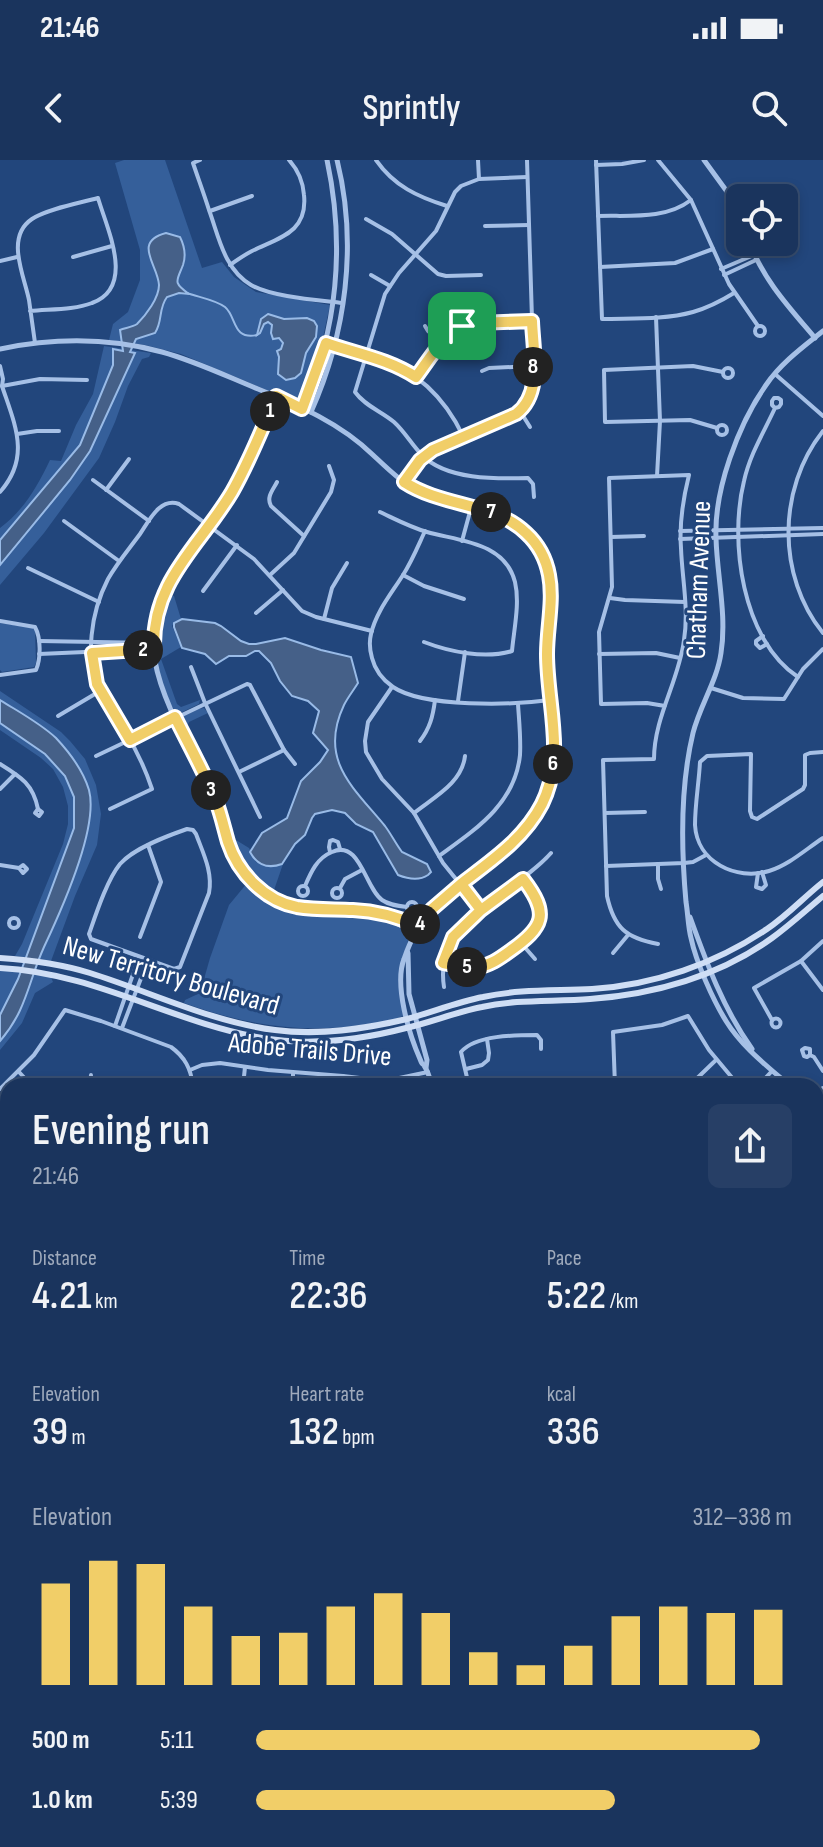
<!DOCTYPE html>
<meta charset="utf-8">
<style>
:root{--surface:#1a345d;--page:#273f66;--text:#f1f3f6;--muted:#9faabc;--line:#384f72;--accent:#f1ce68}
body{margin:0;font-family:"Sofia Sans Condensed",sans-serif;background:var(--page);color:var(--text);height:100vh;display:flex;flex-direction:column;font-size:30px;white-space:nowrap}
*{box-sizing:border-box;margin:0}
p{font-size:26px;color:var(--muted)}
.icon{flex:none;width:44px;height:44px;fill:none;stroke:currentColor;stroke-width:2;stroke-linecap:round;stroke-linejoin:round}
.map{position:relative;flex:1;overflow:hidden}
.sheet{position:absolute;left:0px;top:918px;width:824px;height:770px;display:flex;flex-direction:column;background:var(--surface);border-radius:24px 24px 0 0;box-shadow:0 4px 12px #0003,0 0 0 2px var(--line)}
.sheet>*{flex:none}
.fabs{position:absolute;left:726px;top:24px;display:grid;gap:16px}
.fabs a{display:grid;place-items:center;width:72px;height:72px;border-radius:12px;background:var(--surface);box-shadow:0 4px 12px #0003,0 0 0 2px var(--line);font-size:40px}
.pin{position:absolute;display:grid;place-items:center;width:68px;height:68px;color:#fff;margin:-34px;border-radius:16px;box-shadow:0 4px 12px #0006}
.km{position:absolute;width:40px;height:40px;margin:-20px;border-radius:50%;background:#222;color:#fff;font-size:22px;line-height:40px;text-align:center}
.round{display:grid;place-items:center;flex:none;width:84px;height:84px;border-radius:12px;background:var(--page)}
.headline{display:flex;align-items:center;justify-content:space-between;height:136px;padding:0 32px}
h1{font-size:44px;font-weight:600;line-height:60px}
.stats{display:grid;grid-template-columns:repeat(3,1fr);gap:12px;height:136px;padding:8px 32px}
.stats div{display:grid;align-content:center}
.stats b{font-size:40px;font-weight:600}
.stats small{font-size:22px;font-weight:400}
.stats p{font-size:22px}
.chart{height:224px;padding:16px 32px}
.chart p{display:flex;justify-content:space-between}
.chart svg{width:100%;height:144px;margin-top:8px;stroke:var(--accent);stroke-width:6}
ul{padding:0 32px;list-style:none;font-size:26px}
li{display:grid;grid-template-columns:128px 96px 1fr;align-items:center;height:60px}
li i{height:20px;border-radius:10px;background:var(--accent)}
.status{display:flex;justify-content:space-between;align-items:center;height:56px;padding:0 40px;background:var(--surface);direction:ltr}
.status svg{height:22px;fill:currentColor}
header{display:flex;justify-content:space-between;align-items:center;height:104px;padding:0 32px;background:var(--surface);font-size:36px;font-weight:600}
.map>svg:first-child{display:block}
</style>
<div class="status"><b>21:46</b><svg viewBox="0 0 49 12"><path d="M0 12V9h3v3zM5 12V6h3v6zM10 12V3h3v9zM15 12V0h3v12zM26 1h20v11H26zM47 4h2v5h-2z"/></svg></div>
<header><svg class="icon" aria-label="back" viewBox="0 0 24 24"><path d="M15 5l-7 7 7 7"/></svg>Sprintly<svg class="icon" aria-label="search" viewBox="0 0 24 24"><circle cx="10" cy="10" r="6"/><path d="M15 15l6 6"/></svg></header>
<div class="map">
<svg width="823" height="1687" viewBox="0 0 823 1687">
<rect width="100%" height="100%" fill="#22467c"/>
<g fill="#355f9a">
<polygon points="124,0 165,0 202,108 222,102 234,117 256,132 330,145 319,196 300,244 181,194 145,185 109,180 113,164 128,152 140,120 140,90 115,3"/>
<path d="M104,186L151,193L149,197L142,199L128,226L115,262L99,298L44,373L0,425V368C24,350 37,327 50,300L61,301L76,265L93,234Z"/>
<path d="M164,435L174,436L181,459L174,463L172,466L181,487L161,499L177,544L181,547L200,540L199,544L178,554C172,549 169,540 166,532C151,496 155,471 164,435Z"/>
<polygon points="0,463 33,468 35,471 36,503 34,507 2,512 0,510"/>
<polygon points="0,531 61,572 70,581 85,599 96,625 101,654 97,685 75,736 51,801 15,796 22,784 63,684 68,664 68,646 63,627 53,609 41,598 0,570"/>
<path d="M204,548L208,553L189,562L187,566L222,638L236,680L249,688L256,702L272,707L283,704L273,733C238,715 232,676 219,643C208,616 192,589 180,563L182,557L199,549Z"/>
<path d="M248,722C279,748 296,751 336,752C349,752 362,752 374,756C387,759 398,766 409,771C409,786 400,801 399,816C397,830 403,843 403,856C390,862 375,863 361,865C300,874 242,864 184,843L185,840L200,833L210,798L229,745Z"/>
<polygon points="0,810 50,815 53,822 35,833 22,863 0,890"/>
<polygon points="0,1450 8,1454 8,1551 0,1547"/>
<polygon points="0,1614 8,1618 8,1680 80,1680 86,1687 0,1687"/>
<polygon points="166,1680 305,1680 305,1687 172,1687"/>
</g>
<g fill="#456088" stroke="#99bbe7" stroke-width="2">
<path d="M166,73L180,77C184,85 186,96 183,105C177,121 172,122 189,134L179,133L167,137C158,149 163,161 155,173L136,179L130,192L135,193L90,291L70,320L0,405V380L80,285L113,205V189L123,191L120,170C125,168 133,167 137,164C146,155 159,138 159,125C158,105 132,82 166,73Z"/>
<polygon points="268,154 284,159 307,158 314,161 317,166 316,177 306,193 301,213 295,218 286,220 278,214 279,197 277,191 281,189 283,183 279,178 273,179 271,173 272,165 268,162 264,164 260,173 257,175 261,159"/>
<path d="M182,459L215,463L221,466L241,481L249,484H256L285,478L321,490L351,497L358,523C353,531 348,537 344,545C318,600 353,627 385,666C391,674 396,684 402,692L427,704L431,712L428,715C419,721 408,719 398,715L373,672L356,664L345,653L332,650L315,654L312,658L305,675L295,684L282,704C268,709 257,705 250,692L262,673L287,658L301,621L320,602L328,590L313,573L319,551L308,541L292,536L280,521L271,503L259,491H255L246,496H229L216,504L205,494L182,488L174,467V463Z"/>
<path d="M0,540C19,552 40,563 56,578C70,593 83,610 89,630C99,668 61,751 44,787C28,822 27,850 0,881V855L18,819L74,668V637L65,616L45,594L0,563Z"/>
<polygon points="0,1217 8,1218 8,1301 0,1297"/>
</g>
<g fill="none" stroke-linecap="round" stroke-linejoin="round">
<path stroke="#99bbe7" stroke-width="2" d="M187,133C198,137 216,140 225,147C237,157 232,180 257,175"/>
<g stroke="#a6c0e6" stroke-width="4">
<path d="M200,0L193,3C198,18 204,34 209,50C219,77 224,109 251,125C272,137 317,140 342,143"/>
<path d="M376,0C394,26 418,37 447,46"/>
<polyline points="478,0 479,19"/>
<path d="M596,0L602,159C632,158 664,160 693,152C707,148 721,141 734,133"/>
<polyline points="658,0 691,40 729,124 758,166"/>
<polyline points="596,5 622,4 644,0"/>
<path d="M527,17L479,19L461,26L455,32L436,71L399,113L385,134L355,232C365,246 381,251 394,262C405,272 412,285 422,295C446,320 496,319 528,318L533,324L534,337"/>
<polyline points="210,51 252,36"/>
<path d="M598,56C629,55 665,60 691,40"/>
<polyline points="366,59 392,74 438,114 446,116 481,115"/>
<polyline points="485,66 529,65"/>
<polyline points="73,97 112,86"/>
<polyline points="0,101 17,97"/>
<path d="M230,105C237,100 244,95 252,91C278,78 308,73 304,35C303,21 298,10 289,0"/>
<polyline points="600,107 675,103 713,89"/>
<polyline points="721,109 754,95"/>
<polyline points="371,115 390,126"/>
<polyline points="724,115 756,100"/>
<path d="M30,151C50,149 74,150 92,143C136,127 107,69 98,38C80,43 47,49 32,59C5,77 24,115 29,140C31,154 33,169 35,183"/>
<polyline points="656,157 660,261 657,316"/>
<circle cx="760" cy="171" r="5"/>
<polyline points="425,166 428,171 442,183"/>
<path d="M326,183C343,189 359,192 376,197C416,210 445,238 463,276"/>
<path d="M0,206L3,219L2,226C15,265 31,297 0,332"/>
<circle cx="728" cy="213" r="5"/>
<polyline points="482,211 489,208 533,206"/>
<polyline points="775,214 823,256"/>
<path d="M416,217C428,202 440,179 457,169C474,158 511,162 532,161"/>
<polyline points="2,226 40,219 87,220"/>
<path d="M775,248L772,245V241L774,238H778L781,240V244L779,247L775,248C764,272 750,294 744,321C729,381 742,480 798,517"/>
<polyline points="520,251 530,267"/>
<circle cx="722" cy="270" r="5"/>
<polyline points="717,268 690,260 605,262 604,210 693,206 723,212"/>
<path d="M823,271C777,329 777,416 823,473"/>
<polyline points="17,274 37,271 59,271"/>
<polyline points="93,320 149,361"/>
<path d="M405,321L420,300L433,290L516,254C527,246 532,237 534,223L527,0"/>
<path d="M277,322C273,330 266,337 271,346L304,376"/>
<polyline points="106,330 129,299"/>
<path d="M380,352C395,359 410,367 427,372C459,381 505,382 515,422C520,443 514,469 512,491C485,499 450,492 424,482"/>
<polyline points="64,361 119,401"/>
<path d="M425,371C418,386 412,401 403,415C391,434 376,452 371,474C369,482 370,491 372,498C375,510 383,520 393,527C424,548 513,545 550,540"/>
<polyline points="680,371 823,368"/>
<polyline points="611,377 644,376"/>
<polyline points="680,379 823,374"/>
<polyline points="462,381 471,348"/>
<polyline points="28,408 99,442"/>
<polyline points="270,415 294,393 331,332 334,320 329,306"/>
<polyline points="403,415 424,426 464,439"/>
<polyline points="203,431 237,385"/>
<polyline points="610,438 625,440 685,442"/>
<polyline points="256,453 283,430"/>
<polyline points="324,459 332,428 347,403"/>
<path d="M0,461L35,467C41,478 41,498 36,510L0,515"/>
<polyline points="763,476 756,481 756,484 760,488 767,484"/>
<polyline points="39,481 154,483"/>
<polyline points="39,494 154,489"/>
<polyline points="599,494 656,493 680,498"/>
<polyline points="191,507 205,543 260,657"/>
<polyline points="392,527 368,562 365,581 366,592 382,619 414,653 443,703 481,750"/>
<polyline points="711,528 743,538 784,539 803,509 823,489"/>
<polyline points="458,541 465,492"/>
<polyline points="58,556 100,531"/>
<path d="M420,581C430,568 433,556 435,540"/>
<path d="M823,592L810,593L805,595V625L803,629L757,659L752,657L750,651L751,594L707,596L700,602C699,622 695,644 695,665C697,702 736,721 769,711C789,705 806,689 823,678"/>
<polyline points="96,596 247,524 250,525 284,590 295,604"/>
<path d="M0,604C21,617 33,624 38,649"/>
<polyline points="239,612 284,590"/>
<polyline points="0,629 15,614"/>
<polygon points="38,649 42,652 39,656 35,653"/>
<path d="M110,649L152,629C145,608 135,587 123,568C116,556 107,544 100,532C84,498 91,452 108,419C117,403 129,389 140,374C149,361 160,337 179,344L254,399L302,451L316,457L372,471"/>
<path d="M414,653C434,637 462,623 465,596"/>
<polyline points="605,653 645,652"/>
<path d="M187,669L193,670L196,674C203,693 213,712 209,733L180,807L174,809L91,779L89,774C96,754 107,720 120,704C134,688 167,676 187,669Z"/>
<polyline points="330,692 329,687 330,681 333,680 338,682 340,689"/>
<path d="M439,696C476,669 515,644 520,595C521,578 519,560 518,544"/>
<polyline points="658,704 658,719 661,729"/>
<polyline points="0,705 19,708"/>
<polygon points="23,705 27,709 23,713 19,708"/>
<polyline points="606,706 684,703 693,702 706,695"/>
<polyline points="758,713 756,727 762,729 766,725 762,712"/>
<circle cx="303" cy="731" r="5"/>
<path d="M305,726C311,712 317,698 332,692C360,679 365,728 382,740C389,745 398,746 407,747"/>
<circle cx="337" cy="733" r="5"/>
<polyline points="340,728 345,719 362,710"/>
<circle cx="412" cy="747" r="5"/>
<circle cx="14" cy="763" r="5"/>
<polyline points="140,777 161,722 148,685"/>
<polyline points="521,783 535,799"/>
<path d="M658,784C626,778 614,768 607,736L603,600L654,599C654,557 679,521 684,480C689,449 682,418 681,388C679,362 683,339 689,315L609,318L612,427L599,472L601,544L647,543L665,546"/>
<polyline points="613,793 628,775"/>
<polyline points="801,801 823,830"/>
<path d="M443,803C454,805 465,808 475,808C489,806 498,800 509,792C543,767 550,754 523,719"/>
<path d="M444,827C433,758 513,736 551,693"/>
<circle cx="776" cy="863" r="4.5"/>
<polyline points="772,860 754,828 801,801 823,781"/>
<polyline points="115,866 139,797"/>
<polyline points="122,868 148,800"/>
<polyline points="810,895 807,897 804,896 802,890 805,888 810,889 810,895 814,897 823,911"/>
<polyline points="466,909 482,905 488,900 489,893 487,879"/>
<polyline points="190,910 202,905 220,903 268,910 343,916 385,921 428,912"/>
<polyline points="19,912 32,926"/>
<polyline points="90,926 91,915"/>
<polyline points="243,926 245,907"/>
<polyline points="293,926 293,913"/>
<polyline points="342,926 343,916"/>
<path d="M469,926L461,892C475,875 516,875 537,875L541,880V889"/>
<polyline points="615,926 613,872 662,865 688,856 709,890 739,926"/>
<polyline points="689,926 716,900"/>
<polyline points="758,926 772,911"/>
<path d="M0,929L34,895L65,850L101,861L171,887C185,897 191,909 193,926"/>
<polyline points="816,932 823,928"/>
<polyline points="816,938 823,932"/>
<polyline points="0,969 8,978"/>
<polyline points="816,1032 823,1032"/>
<polyline points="0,1108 8,1106"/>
<polyline points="816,1235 823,1223"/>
<polyline points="816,1264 823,1268"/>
<polyline points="816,1324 823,1329"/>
<polyline points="0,1340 8,1347"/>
<polyline points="816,1347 823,1344"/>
<polyline points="0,1361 8,1350"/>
<polyline points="0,1403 8,1407"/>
<polyline points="816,1405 823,1421"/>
<polyline points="816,1570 819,1569 823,1572"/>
<polyline points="816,1578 821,1577"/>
<polyline points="816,1639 823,1634"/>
<polyline points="539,1680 542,1687"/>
<polyline points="581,1680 583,1687"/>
<polyline points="354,1687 355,1680"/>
<polyline points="654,1687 655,1680"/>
<polyline points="686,1687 687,1680"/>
<polyline points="719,1687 719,1680"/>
<polyline points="747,1687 758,1680"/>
</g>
<g stroke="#a6c0e6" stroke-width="5">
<polyline points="704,0 728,33 740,60"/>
<path d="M749,82C765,122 788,146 815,178"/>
<path d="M0,189C53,178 110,178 162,192C195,201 226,216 258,229C300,246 340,263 373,295C389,310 405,326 426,335C461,349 504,346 531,377C560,412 547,452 547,493C547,532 559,570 553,608C539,686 477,701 430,751C418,764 410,782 404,799C394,825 409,874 420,899C424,909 421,899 426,909C429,914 430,920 432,926"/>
<path d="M276,236C264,267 247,308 230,335C196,389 145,430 155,501C162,542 192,591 210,629C230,670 228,710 271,737C299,754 330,747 360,750C380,752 399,757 418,766"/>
<path d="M302,249C338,170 345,84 327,0"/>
<path d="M311,252C346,174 358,84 337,0"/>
<polyline points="385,757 415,773"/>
<path d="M690,757C707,804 723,848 752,889"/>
<polyline points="408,793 409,834 427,900 426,908"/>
<path d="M790,926C767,906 742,887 726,861C713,840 696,802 691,778C688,766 688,754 686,742C681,687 680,627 693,573C700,545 717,521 721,493C727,455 717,416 716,378C714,330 738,265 766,225C781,203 803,187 823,171"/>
<polyline points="816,964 823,981"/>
<polyline points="816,1088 823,1069"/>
<polyline points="0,1212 8,1214"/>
<polyline points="816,1541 823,1536"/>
<polyline points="816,1548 823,1543"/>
</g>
<g stroke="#cfdef5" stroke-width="6">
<path d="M0,798C30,800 61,804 90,813C151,832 211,862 275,870C319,876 364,869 407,859C433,852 457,842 483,837C519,829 555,831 592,829C654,825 715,804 767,769C788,755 804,737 823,722"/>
<path d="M0,808C95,813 171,862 262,878C310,886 360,880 406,868C432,862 456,852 482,847C518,839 554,842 590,839C655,834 719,816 772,778C790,765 806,750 823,736"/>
</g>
</g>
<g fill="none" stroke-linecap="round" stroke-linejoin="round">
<defs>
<path id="route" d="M462,166C442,176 429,200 416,217C388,199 358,194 326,183L302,249L276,236C263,268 249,302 232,332C200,386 152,420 154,489L92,493L97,524L130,580L175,557C189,585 204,612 216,641C221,654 224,668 228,682C238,713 265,741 297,747C316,750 334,749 353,750C376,751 398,757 418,766L432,749L461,724L481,750L523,719C550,754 544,767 510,791C499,799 489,806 475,808C465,808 454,805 443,803L453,777L481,750L461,724C491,701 524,679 542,644C566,595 547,545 547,494C547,468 554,440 549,415C546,399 538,384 526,373C496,343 442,347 404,322L420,300L433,290L516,254C543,234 533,191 532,161L477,163L462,166"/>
</defs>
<use href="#route" stroke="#fff" stroke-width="16"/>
<use href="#route" stroke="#f1ce68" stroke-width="10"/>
</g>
<g text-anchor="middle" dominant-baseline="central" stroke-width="6" stroke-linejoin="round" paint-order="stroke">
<g font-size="28" fill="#fff" stroke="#22467c">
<text transform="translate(699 420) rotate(-88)">Chatham Avenue</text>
<text transform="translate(171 816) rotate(16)">New Territory Boulevard</text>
<text transform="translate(310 890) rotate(5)">Adobe Trails Drive</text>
</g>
</g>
</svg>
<div class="fabs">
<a><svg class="icon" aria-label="locate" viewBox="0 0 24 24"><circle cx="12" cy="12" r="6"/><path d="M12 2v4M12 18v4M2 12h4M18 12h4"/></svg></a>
</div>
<div class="pin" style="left:462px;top:166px;background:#1e9e55"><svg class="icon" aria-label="arrive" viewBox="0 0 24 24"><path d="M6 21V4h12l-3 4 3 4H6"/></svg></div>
<b class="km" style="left:270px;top:251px">1</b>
<b class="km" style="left:143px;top:490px">2</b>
<b class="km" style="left:211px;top:630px">3</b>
<b class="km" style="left:420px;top:764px">4</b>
<b class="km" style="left:467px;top:807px">5</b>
<b class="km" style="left:553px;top:604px">6</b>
<b class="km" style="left:491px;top:352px">7</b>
<b class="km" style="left:533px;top:207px">8</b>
<section class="sheet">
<div class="headline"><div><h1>Evening run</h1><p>21:46</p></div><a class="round"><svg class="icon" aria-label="share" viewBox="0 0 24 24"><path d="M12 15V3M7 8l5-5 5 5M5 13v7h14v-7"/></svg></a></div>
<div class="stats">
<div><p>Distance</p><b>4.21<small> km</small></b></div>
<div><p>Time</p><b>22:36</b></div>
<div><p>Pace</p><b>5:22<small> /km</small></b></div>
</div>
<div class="stats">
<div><p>Elevation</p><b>39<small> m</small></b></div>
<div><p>Heart rate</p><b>132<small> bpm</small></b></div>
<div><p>kcal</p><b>336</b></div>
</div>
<div class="chart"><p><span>Elevation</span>312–338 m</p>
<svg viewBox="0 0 160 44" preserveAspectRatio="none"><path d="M5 44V13M15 44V6M25 44V7M35 44V20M45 44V29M55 44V28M65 44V20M75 44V16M85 44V22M95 44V34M105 44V38M115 44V32M125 44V23M135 44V20M145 44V22M155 44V21"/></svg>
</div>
<ul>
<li><b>500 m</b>5:11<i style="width:94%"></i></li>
<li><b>1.0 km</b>5:39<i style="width:67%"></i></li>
</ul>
</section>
</div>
